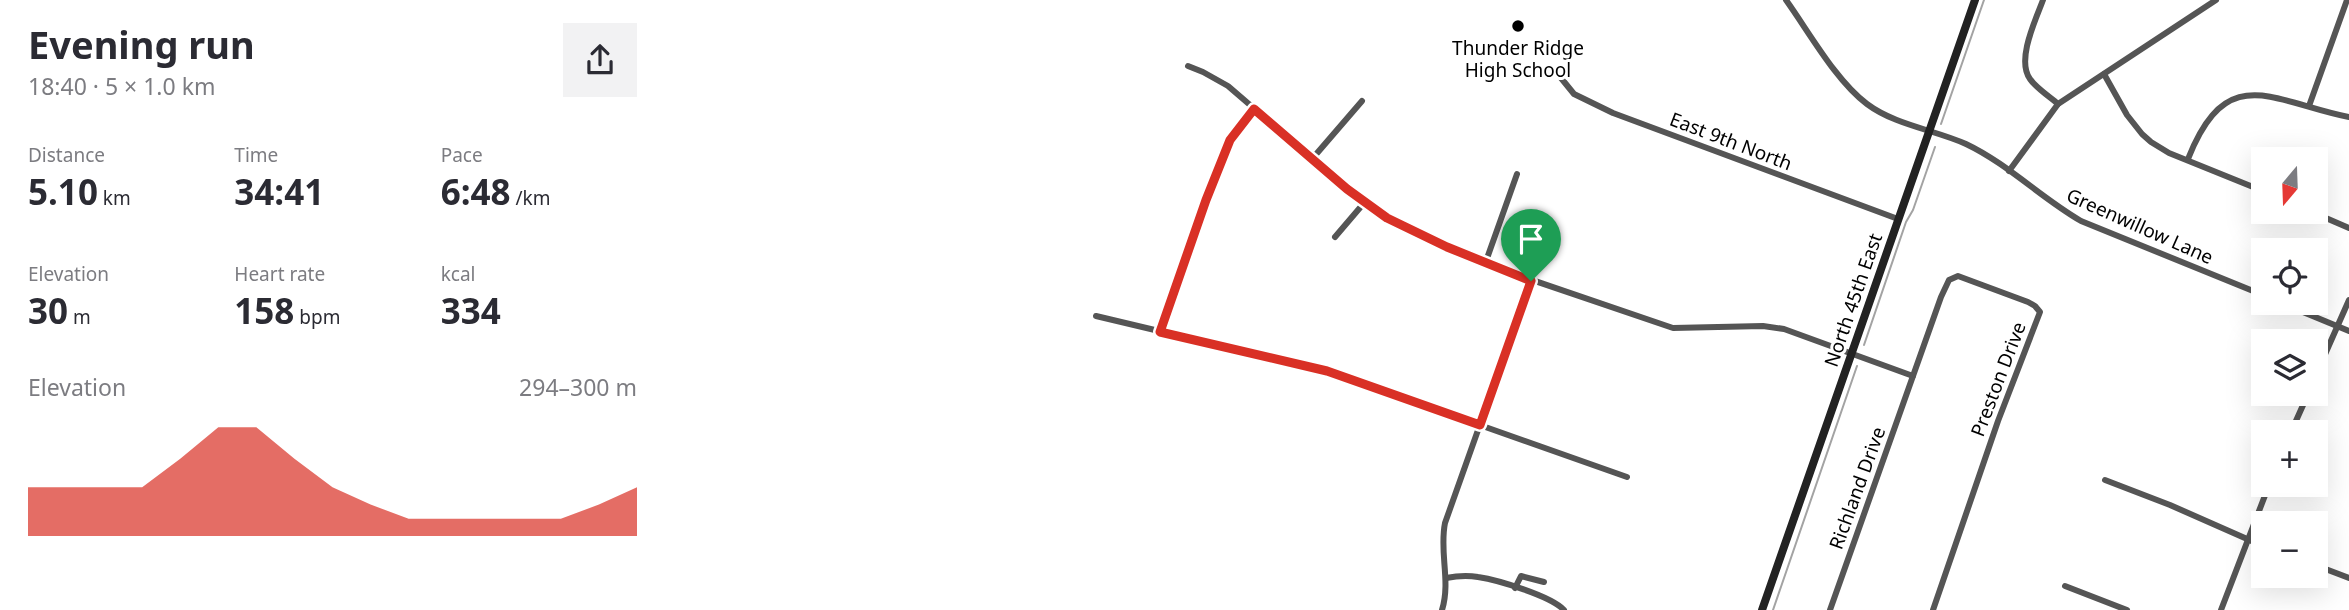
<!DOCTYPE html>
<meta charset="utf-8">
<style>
:root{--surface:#fff;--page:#f2f2f3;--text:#2b2b33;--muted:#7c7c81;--accent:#d93025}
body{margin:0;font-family:"Noto Sans",sans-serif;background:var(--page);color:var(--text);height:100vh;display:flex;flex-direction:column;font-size:26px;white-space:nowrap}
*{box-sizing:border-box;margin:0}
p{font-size:23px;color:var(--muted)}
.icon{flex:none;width:38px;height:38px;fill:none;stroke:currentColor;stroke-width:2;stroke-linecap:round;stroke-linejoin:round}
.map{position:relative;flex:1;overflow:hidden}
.details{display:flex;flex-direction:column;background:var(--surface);width:665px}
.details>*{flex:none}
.needle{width:46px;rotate:199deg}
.tools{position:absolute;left:1586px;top:147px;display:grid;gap:14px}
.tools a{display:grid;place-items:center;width:77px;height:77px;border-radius:0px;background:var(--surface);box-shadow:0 7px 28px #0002;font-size:35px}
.pin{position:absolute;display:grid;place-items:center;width:60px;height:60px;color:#fff;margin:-72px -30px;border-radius:50% 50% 50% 0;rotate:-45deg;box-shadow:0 0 7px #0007}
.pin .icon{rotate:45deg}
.round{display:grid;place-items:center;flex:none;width:74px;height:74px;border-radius:0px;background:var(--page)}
.summary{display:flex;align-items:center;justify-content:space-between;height:119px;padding:0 28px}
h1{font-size:38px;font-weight:700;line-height:52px}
.stats{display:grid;grid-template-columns:repeat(3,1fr);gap:10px;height:119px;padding:7px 28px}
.stats div{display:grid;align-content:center}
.stats b{font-size:35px;font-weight:700}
.stats small{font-size:19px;font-weight:400}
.stats p{font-size:19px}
.chart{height:196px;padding:14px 28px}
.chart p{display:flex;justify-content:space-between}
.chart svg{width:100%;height:126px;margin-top:7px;fill:var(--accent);opacity:.7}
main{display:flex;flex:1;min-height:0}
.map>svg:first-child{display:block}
</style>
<main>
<section class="details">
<div class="summary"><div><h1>Evening run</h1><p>18:40 · 5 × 1.0 km</p></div><a class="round"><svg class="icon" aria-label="share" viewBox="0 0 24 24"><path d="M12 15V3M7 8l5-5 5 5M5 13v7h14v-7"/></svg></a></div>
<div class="stats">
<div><p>Distance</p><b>5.10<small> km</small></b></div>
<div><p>Time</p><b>34:41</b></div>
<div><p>Pace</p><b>6:48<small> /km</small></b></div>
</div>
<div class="stats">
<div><p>Elevation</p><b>30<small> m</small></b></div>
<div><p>Heart rate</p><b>158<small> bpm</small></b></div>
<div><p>kcal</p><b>334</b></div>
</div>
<div class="chart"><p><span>Elevation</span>294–300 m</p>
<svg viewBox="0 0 160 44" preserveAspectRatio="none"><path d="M0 44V27L10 27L20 27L30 27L40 17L50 6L60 6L70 17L80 27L90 33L100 38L110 38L120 38L130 38L140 38L150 33L160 27V44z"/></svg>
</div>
</section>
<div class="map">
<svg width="1684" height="610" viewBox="0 0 1684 610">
<rect width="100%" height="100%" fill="#fff"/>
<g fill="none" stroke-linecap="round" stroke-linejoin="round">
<g stroke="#a3a3a3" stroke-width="2">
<polyline points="1276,124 1319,0"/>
<polyline points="1199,345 1241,222 1248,210 1270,147"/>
<polyline points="1108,610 1192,366"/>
</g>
<g stroke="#555" stroke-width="6">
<path d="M1121,0C1144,32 1171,81 1202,104C1230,125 1270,130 1301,144C1343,164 1376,198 1416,221L1598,295"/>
<path d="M1378,0C1371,19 1351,60 1365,79C1371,88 1385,97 1393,104"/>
<polyline points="523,66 538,72 563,86 699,203 745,230 820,264 1008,328 1098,326 1119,329 1248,376"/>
<polyline points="1439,74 1462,115 1477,134 1486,142 1504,153 1598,191"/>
<polyline points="896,78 909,94 948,113 1233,219"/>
<polyline points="1644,106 1682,0"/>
<polyline points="647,159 697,101"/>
<path d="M1523,159C1562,60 1608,102 1684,117"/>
<polyline points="1344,171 1393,104 1551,0"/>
<polyline points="1647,212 1684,228"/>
<polyline points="670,237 699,203"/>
<polyline points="820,264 852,174"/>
<polyline points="1616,303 1684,331"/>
<polyline points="431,316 662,371 962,477"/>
<polyline points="495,332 541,200 565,140 589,109"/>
<polyline points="1650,377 1684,300"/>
<polyline points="1626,432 1643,394"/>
<polyline points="1440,480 1505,505 1598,546"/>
<polyline points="1650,565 1684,578"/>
<path d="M781,578C791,576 802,575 813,577C833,580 886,596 899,610"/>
<polyline points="1400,586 1462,610"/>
<polyline points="850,588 856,576 879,582"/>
<path d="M777,610C786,581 774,552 780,523L866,281"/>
<polyline points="1165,610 1276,297 1284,280 1293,276 1363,302 1370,306 1375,312 1333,421 1268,610"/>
<polyline points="1556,610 1604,485"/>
</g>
<polyline stroke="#222" stroke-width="8" points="1097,610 1310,0"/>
</g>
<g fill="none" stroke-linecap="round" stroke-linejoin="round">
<defs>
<polygon id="route" points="589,109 682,189 722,218 782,247 866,281 815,425 662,371 495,332 541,200 565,140"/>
</defs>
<use href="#route" stroke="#fff" stroke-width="14"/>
<use href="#route" stroke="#d93025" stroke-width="9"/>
</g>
<circle fill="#000" stroke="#fff" stroke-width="2.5" cx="853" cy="26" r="7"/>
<g text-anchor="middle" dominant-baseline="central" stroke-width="6" stroke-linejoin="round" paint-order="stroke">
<g font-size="19" fill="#000" stroke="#fff">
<text x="853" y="48">Thunder Ridge<tspan x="853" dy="22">High School</tspan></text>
</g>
<g font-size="19" fill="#000" stroke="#fff">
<text transform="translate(1066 141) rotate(21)">East 9th North</text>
<text transform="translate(1475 226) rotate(24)">Greenwillow Lane</text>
<text transform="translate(1188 300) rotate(-71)">North 45th East</text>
<text transform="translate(1333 379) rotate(-69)">Preston Drive</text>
<text transform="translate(1192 488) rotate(-70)">Richland Drive</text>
</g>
</g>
</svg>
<div class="tools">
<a><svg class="needle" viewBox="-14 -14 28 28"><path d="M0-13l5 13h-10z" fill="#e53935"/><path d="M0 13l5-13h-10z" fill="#7c7c81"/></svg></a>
<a><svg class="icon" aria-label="locate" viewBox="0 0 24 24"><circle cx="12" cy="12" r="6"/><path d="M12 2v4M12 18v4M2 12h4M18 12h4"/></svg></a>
<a><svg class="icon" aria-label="layers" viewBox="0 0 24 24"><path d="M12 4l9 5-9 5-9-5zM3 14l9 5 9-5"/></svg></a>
<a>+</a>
<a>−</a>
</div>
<div class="pin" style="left:866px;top:281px;background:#1e9e55"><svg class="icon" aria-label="arrive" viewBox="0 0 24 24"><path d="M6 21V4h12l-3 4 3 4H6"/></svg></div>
</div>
</main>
